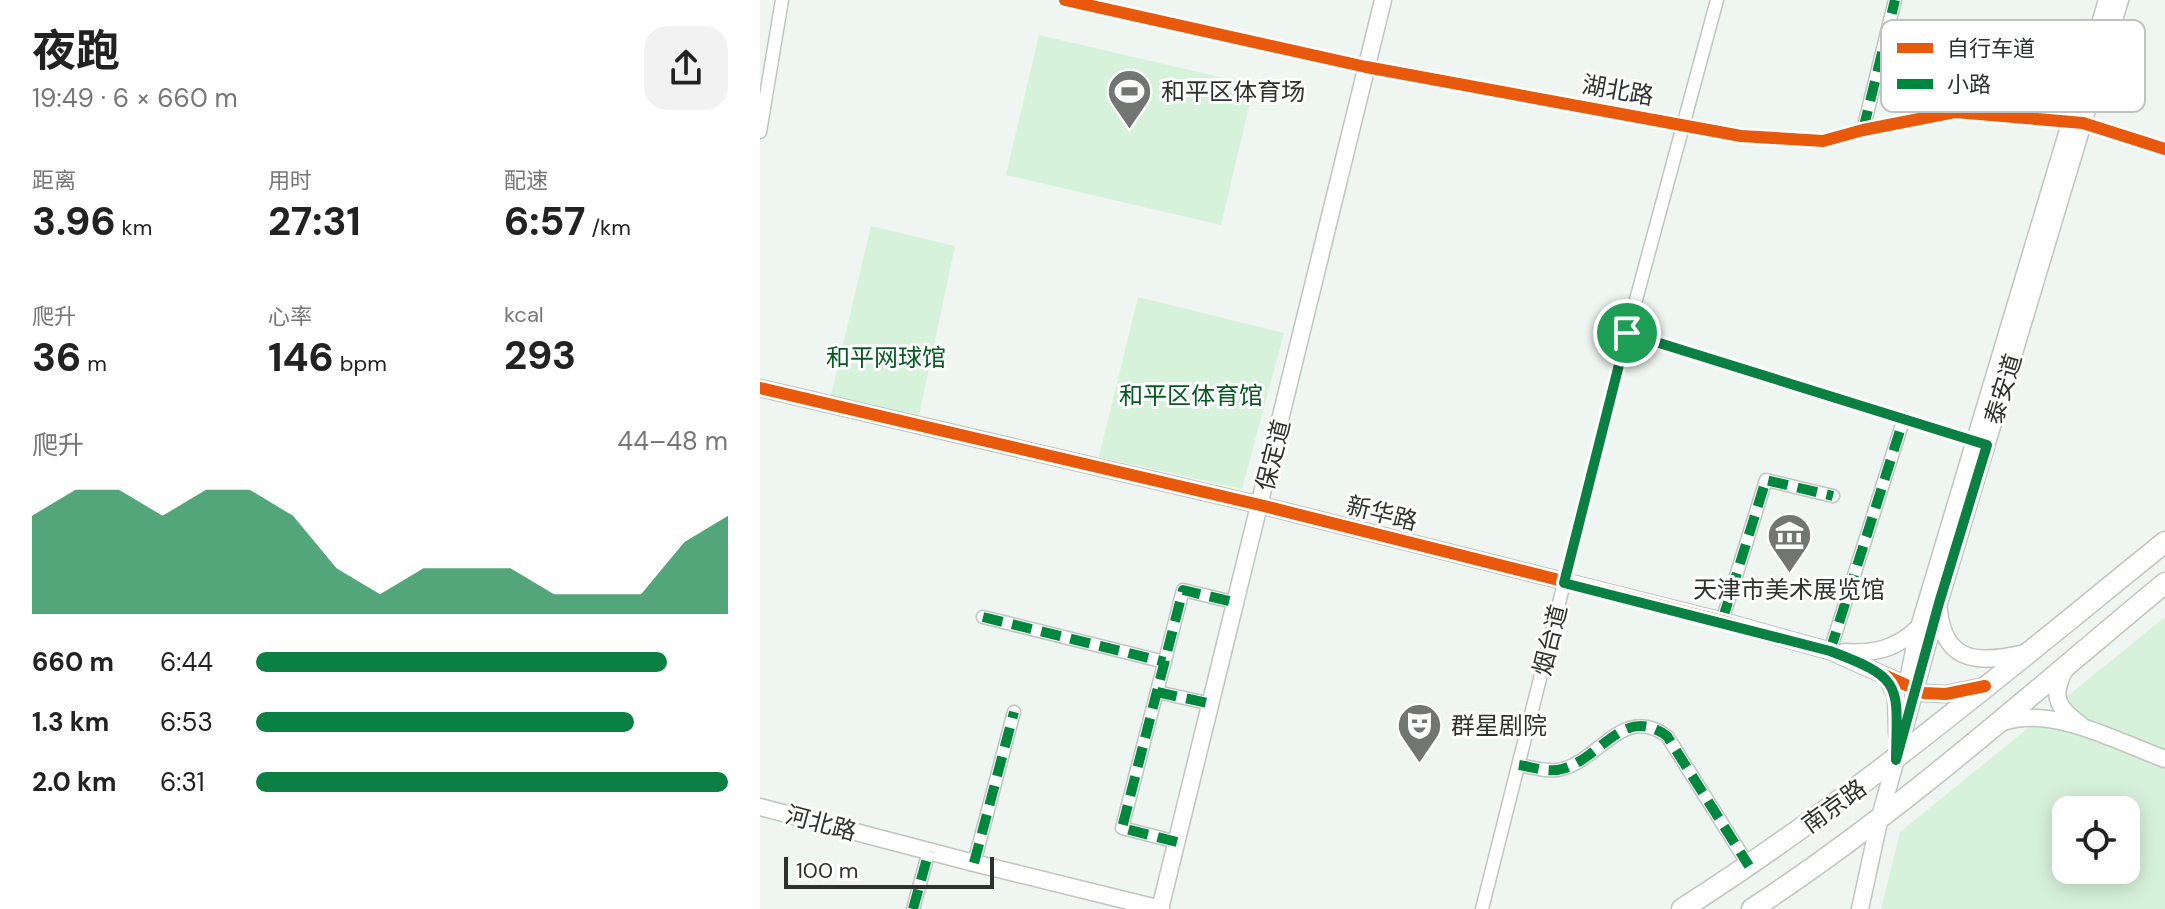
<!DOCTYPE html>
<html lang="zh">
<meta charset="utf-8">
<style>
:root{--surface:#fff;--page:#f2f2f2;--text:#222;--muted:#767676;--accent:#0b8043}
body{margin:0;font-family:"DM Sans","Noto Sans SC",sans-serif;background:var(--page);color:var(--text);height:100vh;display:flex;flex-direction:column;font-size:30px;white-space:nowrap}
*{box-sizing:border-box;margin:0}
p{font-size:26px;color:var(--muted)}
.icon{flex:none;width:44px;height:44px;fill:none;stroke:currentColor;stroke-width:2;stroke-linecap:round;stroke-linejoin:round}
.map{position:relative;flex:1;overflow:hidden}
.sheet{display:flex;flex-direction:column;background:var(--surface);width:760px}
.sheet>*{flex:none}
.controls{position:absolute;left:1292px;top:796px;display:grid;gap:16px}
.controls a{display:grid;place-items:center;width:88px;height:88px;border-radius:16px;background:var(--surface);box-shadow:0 4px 20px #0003;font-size:40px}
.scale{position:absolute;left:24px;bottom:20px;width:210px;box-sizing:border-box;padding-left:8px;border:4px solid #2e322e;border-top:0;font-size:22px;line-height:28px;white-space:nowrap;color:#2e322e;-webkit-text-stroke:6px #fff;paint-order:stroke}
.pin{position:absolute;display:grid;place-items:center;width:68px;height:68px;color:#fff;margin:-34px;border:4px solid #fff;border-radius:50%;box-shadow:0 2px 8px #0007}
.round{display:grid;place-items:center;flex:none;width:84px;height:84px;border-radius:24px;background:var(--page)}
.overview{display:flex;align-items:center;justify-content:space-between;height:136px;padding:0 32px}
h1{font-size:44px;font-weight:700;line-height:60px}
.metrics{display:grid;grid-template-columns:repeat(3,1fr);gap:12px;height:136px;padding:8px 32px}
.metrics div{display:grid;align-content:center}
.metrics b{font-size:40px;font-weight:700}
.metrics small{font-size:22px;font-weight:400}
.metrics p{font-size:22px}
.chart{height:224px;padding:16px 32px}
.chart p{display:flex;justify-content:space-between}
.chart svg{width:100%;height:144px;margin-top:8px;fill:var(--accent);opacity:.7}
ul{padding:0 32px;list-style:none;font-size:26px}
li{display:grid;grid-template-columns:128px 96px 1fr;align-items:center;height:60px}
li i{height:20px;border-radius:10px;background:var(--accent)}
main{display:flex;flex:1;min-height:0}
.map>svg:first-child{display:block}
</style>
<main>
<section class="sheet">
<div class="overview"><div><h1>夜跑</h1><p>19:49 · 6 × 660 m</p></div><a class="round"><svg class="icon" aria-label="share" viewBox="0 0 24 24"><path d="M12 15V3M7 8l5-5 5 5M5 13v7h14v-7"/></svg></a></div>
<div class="metrics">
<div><p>距离</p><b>3.96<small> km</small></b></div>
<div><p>用时</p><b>27:31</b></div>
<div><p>配速</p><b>6:57<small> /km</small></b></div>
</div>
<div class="metrics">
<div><p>爬升</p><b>36<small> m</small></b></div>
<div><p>心率</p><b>146<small> bpm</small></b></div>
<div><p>kcal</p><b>293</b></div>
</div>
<div class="chart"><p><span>爬升</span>44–48 m</p>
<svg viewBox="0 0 160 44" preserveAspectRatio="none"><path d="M0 44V14L10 6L20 6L30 14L40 6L50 6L60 14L70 30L80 38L90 30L100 30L110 30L120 38L130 38L140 38L150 22L160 14V44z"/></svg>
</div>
<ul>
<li><b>660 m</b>6:44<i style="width:87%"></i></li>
<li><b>1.3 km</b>6:53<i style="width:80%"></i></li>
<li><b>2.0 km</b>6:31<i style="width:100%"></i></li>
</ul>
</section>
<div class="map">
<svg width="1405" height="909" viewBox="0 0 1405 909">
<rect width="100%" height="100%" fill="#eff5f0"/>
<g fill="#d7f2da" fill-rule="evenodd">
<polygon points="279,35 494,85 461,225 246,175"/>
<polygon points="111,226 195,246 159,415 71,395"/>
<polygon points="378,297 524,333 482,489 339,457"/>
<path d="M1405,617V909H1121L1140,832ZM1306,810H1366V870H1306Z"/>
</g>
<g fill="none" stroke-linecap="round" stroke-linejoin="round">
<defs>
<g id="minor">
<polyline points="305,0 606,67 981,136 1063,141 1103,130 1195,112 1323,123 1405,149"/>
<polyline points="1103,130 1135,0"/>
<polyline points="0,132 22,0"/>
<polyline points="867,333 1223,444"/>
<polyline points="223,617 405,662"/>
<polyline points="962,621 1006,480 1073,496"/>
<polyline points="1070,651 1144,418"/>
<polyline points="397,692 452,704"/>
<path d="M759,765C772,767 789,773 802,769C841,759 863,704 907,736L989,866"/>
<polyline points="417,842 362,828 423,590 477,603"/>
<polyline points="214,863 254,712"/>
<polyline points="153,909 169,851"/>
<polyline points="722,909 867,333 957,0"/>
</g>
<g id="tertiary">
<polyline points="0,388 500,505 962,621 1070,651 1164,693 1186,694 1225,686"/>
<path d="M1179,610C1184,667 1225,663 1269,652"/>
<path d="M1084,652C1114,654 1137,649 1159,627"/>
<path d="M1306,667C1292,694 1294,706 1320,724"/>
<polyline points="1149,675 1159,627 1347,0"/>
<polyline points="1127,678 1136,696 1137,734"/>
<path d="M1243,722C1292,705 1358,742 1405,759"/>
<polyline points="0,807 214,863 401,909"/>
<polyline points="400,909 623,0"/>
<polyline points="1100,909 1120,817 1179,603 1360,0"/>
</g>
<g id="primary">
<path d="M922,909C1093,800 1248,669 1405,542"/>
<path d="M992,909C1139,813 1270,695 1405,583"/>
</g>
</defs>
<use href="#minor" stroke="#c0c5c1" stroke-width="15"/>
<use href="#tertiary" stroke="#c0c5c1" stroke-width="19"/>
<use href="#primary" stroke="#c0c5c1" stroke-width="23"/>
<use href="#minor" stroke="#fdfefd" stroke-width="12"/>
<use href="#tertiary" stroke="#fdfefd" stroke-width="16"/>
<use href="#primary" stroke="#fdfefd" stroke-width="20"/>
<g stroke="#00873e" stroke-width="10" stroke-dasharray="20 10" stroke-linecap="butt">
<polyline points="1103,130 1135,0"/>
<polyline points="223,617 405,662"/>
<polyline points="962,621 1006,480 1073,496"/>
<polyline points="1070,651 1144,418"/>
<polyline points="397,692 452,704"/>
<path d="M759,765C772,767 789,773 802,769C841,759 863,704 907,736L989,866"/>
<polyline points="417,842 362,828 423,590 477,603"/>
<polyline points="214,863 254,712"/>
<polyline points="153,909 169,851"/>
</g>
<defs>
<g id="cycleway">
<polyline points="305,0 606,67 981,136 1063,141 1103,130 1195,112 1323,123 1405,149"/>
<polyline points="0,388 500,505 962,621 1070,651 1164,693 1186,694 1225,686"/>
</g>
</defs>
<use href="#cycleway" stroke="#fff" stroke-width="17"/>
<use href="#cycleway" stroke="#e8590c" stroke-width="12"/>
</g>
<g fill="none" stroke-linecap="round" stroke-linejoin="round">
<defs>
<path id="route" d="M867,333L1227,445L1179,603L1136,760C1137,685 1145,679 1070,651L804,583Z"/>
</defs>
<use href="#route" stroke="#fff" stroke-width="16"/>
<use href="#route" stroke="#0b8043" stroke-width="10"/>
</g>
<defs>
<symbol id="stadium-pin" viewBox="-11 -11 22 30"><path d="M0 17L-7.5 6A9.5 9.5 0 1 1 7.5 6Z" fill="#727672" stroke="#fff"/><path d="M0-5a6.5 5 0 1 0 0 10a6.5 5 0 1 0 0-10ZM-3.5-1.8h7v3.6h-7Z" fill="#fff"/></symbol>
<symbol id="museum-pin" viewBox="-11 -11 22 30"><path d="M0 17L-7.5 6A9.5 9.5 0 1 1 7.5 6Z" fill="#727672" stroke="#fff"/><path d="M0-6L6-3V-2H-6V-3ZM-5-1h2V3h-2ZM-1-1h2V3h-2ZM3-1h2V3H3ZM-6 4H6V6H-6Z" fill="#fff"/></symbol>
<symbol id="theatre-pin" viewBox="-11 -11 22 30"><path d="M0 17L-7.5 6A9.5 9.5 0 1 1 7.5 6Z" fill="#727672" stroke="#fff"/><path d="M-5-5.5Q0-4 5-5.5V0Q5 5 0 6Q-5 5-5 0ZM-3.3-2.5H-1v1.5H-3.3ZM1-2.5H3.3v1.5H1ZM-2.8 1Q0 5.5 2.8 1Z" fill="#fff"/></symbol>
</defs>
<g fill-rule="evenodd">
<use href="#stadium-pin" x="344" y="66" width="51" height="69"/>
<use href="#museum-pin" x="1004" y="510" width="51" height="69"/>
<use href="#theatre-pin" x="634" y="700" width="51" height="69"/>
</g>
<g text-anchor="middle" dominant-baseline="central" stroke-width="6" stroke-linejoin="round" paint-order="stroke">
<g font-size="24" fill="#2e322e" stroke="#fff">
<text transform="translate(858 90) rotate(10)">湖北路</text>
<text transform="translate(1243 389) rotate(-73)">泰安道</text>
<text transform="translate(513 455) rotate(-76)">保定道</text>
<text transform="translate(622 513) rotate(14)">新华路</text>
<text transform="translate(790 640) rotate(-76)">烟台道</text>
<text transform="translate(1074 806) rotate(-36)">南京路</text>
<text transform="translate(61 823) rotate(15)">河北路</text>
</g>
<g font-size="24" fill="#2e322e" stroke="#fff" text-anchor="start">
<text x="401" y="91">和平区体育场</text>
<text x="1029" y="589" text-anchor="middle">天津市美术展览馆</text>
<text x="691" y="725">群星剧院</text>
</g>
<g font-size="24" fill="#045a22" stroke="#fff">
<text x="126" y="357">和平网球馆</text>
<text x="431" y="395">和平区体育馆</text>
</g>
</g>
<rect x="1121" y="20" width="264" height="92" rx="12" fill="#fff" stroke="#c0c2c0" stroke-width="2"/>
<rect x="1137" y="43" width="36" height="10" fill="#e8590c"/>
<rect x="1137" y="79" width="36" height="10" fill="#00873e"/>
<g font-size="22" fill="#2e322e">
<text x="1187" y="56">自行车道</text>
<text x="1187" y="92">小路</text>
</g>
</svg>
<div class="controls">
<a><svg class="icon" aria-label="locate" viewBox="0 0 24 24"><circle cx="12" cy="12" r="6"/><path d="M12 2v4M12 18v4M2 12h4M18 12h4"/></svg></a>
</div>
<div class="scale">100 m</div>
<div class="pin" style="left:867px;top:333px;background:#1e9e55"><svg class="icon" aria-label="arrive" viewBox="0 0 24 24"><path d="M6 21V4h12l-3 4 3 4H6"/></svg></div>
</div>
</main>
